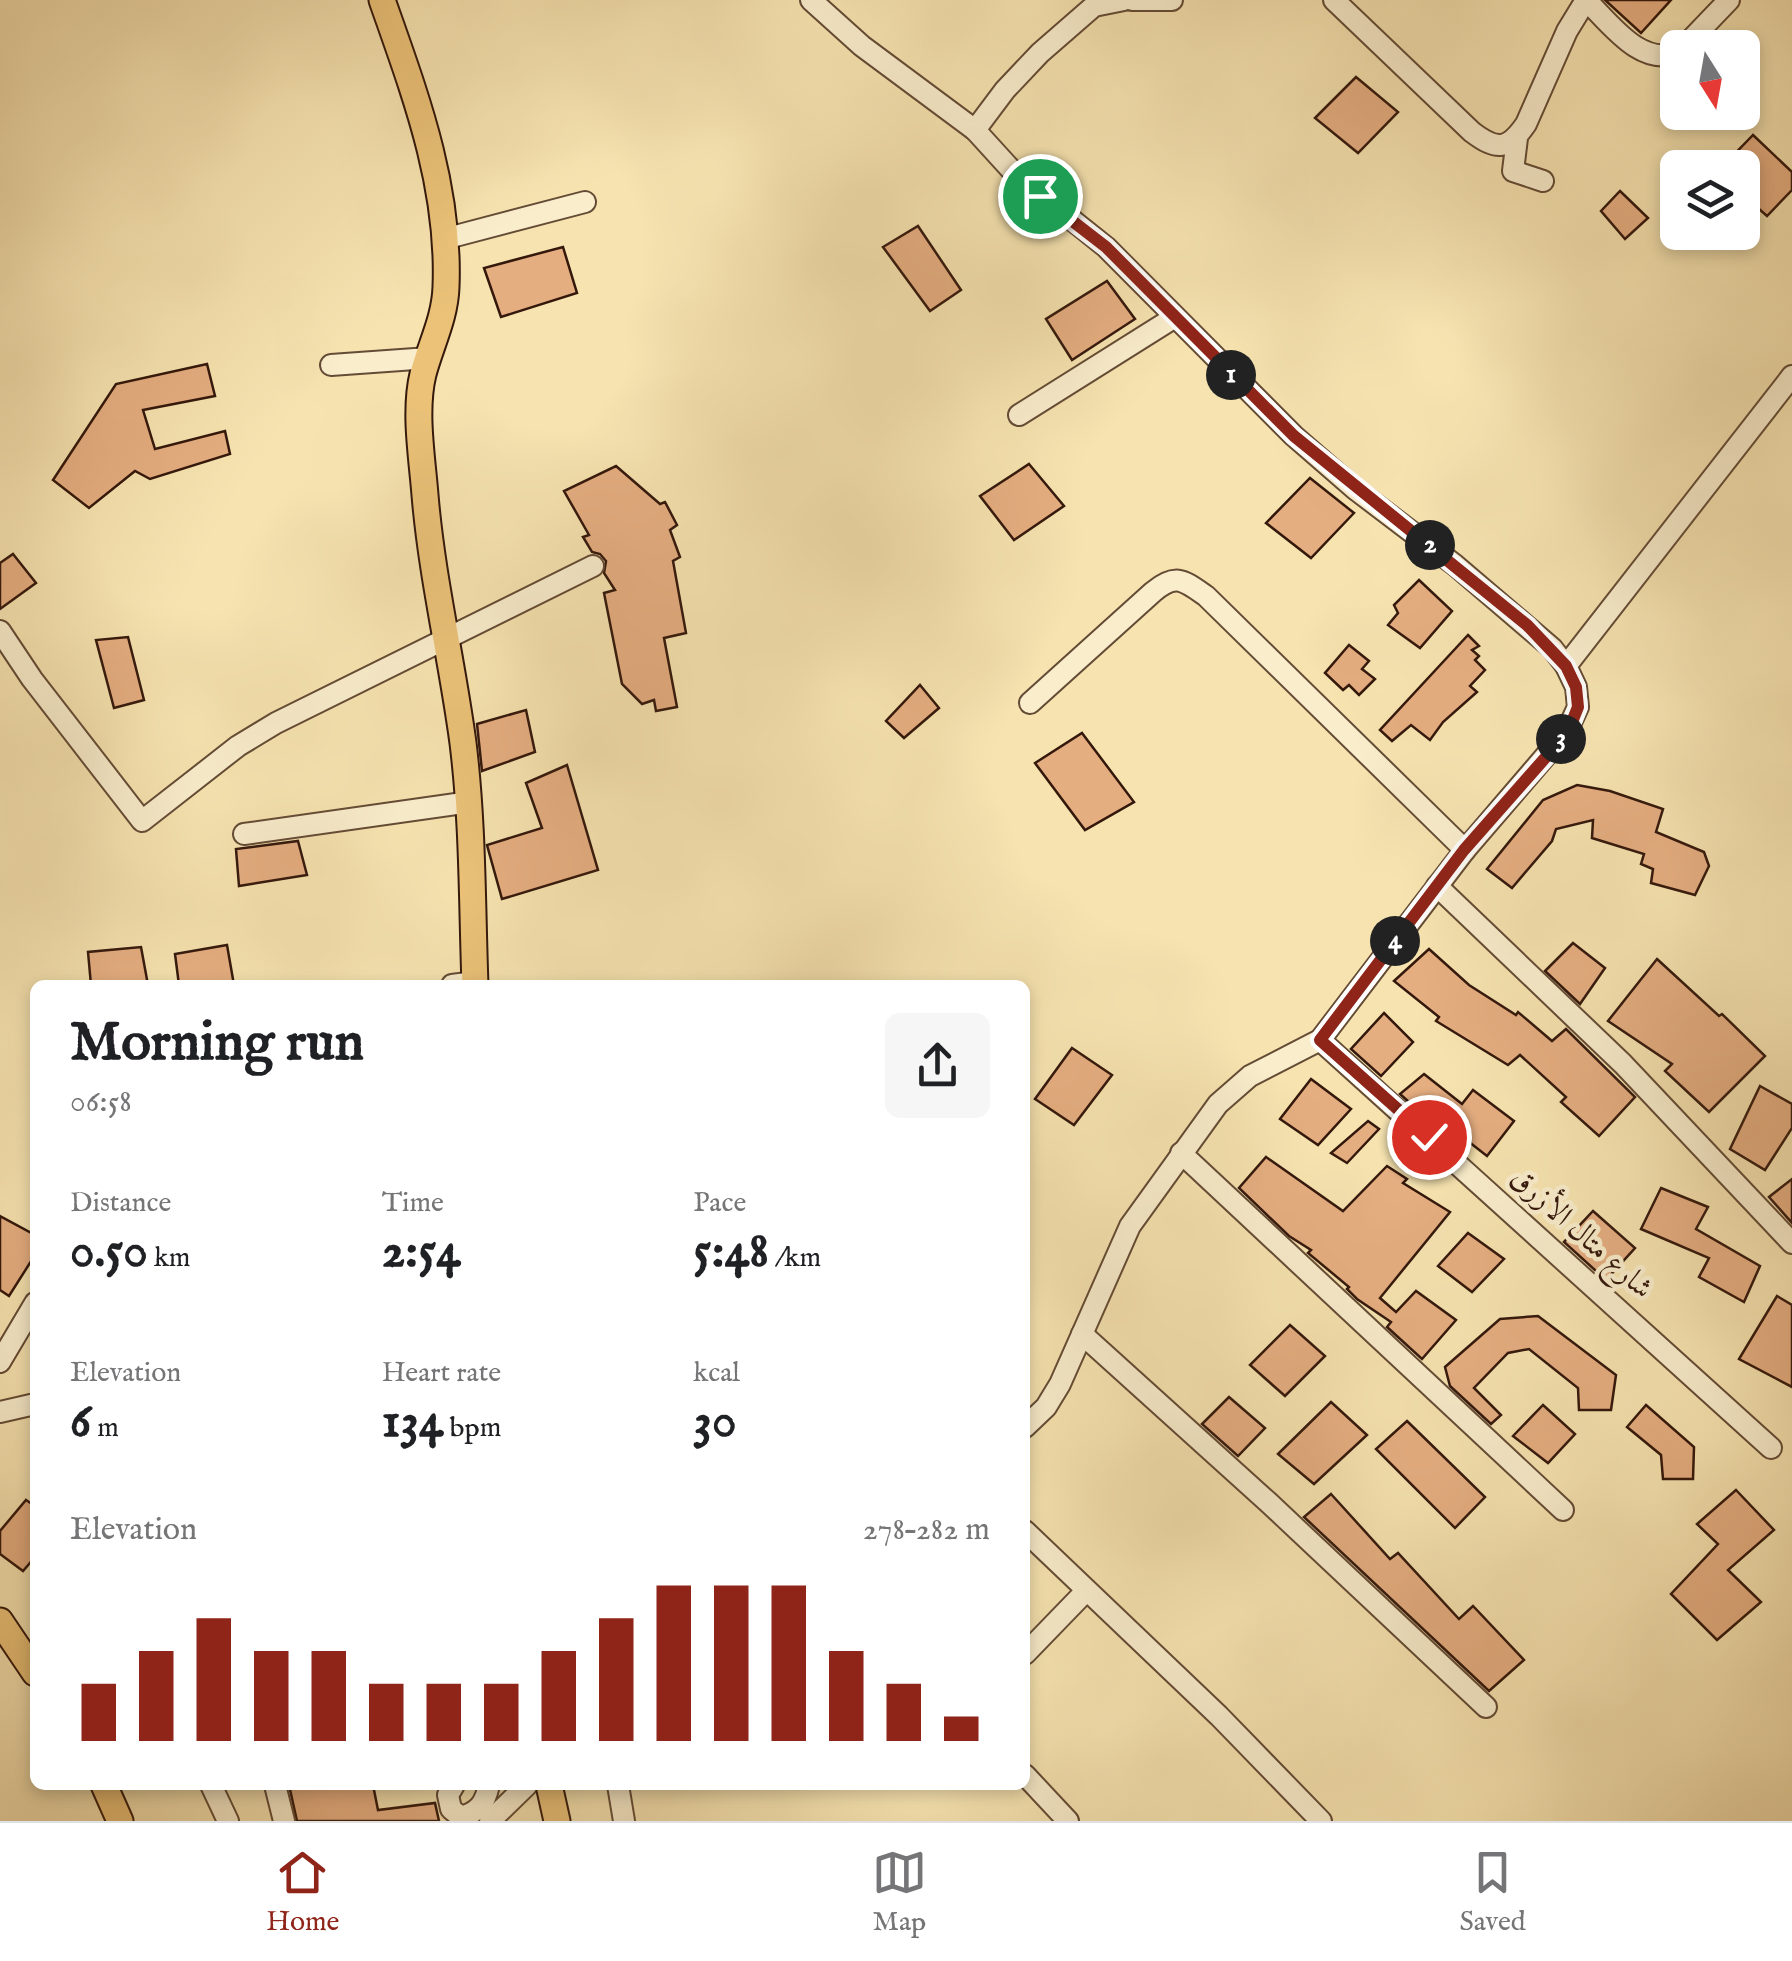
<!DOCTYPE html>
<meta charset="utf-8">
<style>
:root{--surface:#fff;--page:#f6f6f6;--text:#202124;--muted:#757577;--line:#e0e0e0;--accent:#8f2418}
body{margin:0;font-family:"IM FELL English",Amiri,serif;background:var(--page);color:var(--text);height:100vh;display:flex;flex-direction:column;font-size:38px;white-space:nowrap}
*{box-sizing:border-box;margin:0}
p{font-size:32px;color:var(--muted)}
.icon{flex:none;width:55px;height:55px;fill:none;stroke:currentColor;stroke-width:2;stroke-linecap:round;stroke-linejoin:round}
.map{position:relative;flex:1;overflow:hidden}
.drawer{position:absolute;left:30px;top:980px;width:1000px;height:810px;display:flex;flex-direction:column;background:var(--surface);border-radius:15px;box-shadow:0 5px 15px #0003}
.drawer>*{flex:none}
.needle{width:65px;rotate:169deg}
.buttons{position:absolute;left:1660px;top:30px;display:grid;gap:20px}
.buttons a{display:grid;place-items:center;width:100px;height:100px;border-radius:15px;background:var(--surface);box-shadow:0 5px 15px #0003;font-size:50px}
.pin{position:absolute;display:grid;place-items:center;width:85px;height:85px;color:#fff;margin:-42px;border:5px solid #fff;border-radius:50%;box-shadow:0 2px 10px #0007}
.km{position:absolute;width:50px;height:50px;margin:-25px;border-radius:50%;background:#222;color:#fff;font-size:28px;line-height:50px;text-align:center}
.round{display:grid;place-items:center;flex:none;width:105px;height:105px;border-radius:15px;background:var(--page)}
.head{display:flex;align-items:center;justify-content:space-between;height:170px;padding:0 40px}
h1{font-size:55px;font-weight:700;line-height:75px}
.figures{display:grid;grid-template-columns:repeat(3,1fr);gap:15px;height:170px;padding:10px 40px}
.figures div{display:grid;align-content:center}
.figures b{font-size:50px;font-weight:700}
.figures small{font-size:28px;font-weight:400}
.figures p{font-size:28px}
.chart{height:280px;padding:20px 40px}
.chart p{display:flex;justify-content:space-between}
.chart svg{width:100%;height:180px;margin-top:10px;stroke:var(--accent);stroke-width:6}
.dock{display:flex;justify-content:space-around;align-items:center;height:140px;border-top:2px solid var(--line);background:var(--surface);font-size:28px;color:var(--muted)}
.dock a{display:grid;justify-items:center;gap:5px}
.dock .active{color:var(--accent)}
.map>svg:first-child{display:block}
</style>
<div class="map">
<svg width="1792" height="1821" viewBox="0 0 1792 1821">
<rect width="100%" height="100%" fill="#f6e3b0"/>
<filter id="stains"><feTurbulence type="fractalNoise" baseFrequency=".002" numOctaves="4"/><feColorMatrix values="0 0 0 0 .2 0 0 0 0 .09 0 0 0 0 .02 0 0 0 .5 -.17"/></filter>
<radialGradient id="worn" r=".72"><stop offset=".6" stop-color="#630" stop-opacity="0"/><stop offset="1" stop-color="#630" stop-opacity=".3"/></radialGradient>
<g fill="#e5ae81" stroke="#34180c" stroke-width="2.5">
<polygon points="1605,0 1671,0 1641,33"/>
<polygon points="1356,77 1398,112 1358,153 1315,118"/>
<polygon points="1753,135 1792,172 1792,190 1767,216 1742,194 1742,168 1721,168"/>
<polygon points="1620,191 1648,218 1625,239 1601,211"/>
<polygon points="918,226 961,290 930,311 883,247"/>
<polygon points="563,247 577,293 501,317 484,268"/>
<polygon points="1107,281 1135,319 1072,360 1046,319"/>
<polygon points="207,364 215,396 143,410 155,449 225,431 230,454 150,479 135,471 89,508 53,480 116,384"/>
<polygon points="1029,464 1064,506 1014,540 980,496"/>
<polygon points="616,466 660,504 665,502 677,525 670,530 680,557 673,561 686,633 664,638 677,707 656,711 654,700 642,704 622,684 604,593 615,590 604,573 606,561 600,554 592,552 583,537 589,535 564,491"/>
<polygon points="1310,478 1354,513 1311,558 1266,523"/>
<polygon points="13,554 36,583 0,609 0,563"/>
<polygon points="1419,580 1452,611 1420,648 1388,625 1398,613 1394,605"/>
<polygon points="1468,635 1479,646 1472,650 1479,656 1475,660 1485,670 1470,686 1477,692 1443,722 1430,740 1411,725 1392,741 1380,730"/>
<polygon points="128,637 144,700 114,708 96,640"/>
<polygon points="1349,645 1369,661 1362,669 1375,679 1359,695 1349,685 1343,690 1325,673"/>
<polygon points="920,685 939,708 904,738 886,721"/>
<polygon points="526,710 535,752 482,771 477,724"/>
<polygon points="1082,733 1134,802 1085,830 1035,763"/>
<polygon points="567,765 598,870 502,899 487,845 542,828 526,783"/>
<polygon points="1577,785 1610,791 1663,809 1656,832 1704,852 1709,866 1695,895 1651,883 1653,869 1641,864 1644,854 1592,838 1593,820 1556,829 1552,841 1512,888 1487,869 1543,800"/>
<polygon points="298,841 307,875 239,886 236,849"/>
<polygon points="1573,943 1605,968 1580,1004 1545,971"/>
<polygon points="227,945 234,985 179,985 175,954"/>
<polygon points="141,947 148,985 91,985 88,952"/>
<polygon points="1429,949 1469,985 1516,1015 1518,1012 1552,1041 1566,1029 1635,1097 1599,1136 1561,1102 1566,1097 1520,1055 1508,1065 1436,1021 1439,1017 1394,981"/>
<polygon points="1657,959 1719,1016 1722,1014 1765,1056 1709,1112 1665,1071 1672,1064 1608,1021"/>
<polygon points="1384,1013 1413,1042 1381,1076 1351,1049"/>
<polygon points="1072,1048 1112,1075 1074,1125 1035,1099"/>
<polygon points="1424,1074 1462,1104 1473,1090 1514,1121 1487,1156 1437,1117 1432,1123 1400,1094"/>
<polygon points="1311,1079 1351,1109 1318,1145 1280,1119"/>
<polygon points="1760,1086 1792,1104 1792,1128 1765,1170 1730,1149"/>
<polygon points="1368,1121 1379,1129 1347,1163 1331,1153"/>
<polygon points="1266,1157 1343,1211 1387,1166 1407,1179 1403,1183 1450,1212 1380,1298 1396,1312 1416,1291 1456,1320 1422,1359 1387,1327 1391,1322 1357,1299 1347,1289 1349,1287 1308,1253 1311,1250 1289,1236 1239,1188"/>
<polygon points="1792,1179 1792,1223 1769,1197"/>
<polygon points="1661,1188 1708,1207 1696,1229 1760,1266 1744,1302 1699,1277 1709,1258 1641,1229"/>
<polygon points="1593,1211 1635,1248 1606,1280 1564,1242"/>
<polygon points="0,1216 35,1235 35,1255 9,1296 0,1290"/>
<polygon points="1468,1233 1504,1259 1472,1292 1438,1266"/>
<polygon points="1777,1296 1792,1305 1792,1387 1739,1359"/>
<polygon points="1538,1316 1616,1375 1611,1410 1579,1410 1578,1388 1529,1349 1508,1353 1474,1388 1501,1415 1491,1424 1450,1386 1445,1367 1500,1319"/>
<polygon points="1290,1325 1325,1356 1285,1396 1250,1365"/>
<polygon points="1229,1397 1265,1428 1238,1456 1202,1424"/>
<polygon points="1331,1402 1367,1435 1314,1484 1278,1454"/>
<polygon points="1543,1405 1575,1434 1548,1463 1513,1436"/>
<polygon points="1646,1405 1694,1447 1693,1479 1663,1479 1661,1455 1627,1427"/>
<polygon points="1407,1421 1485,1497 1455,1528 1376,1449"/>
<polygon points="1736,1490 1774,1530 1728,1570 1761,1602 1717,1640 1671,1594 1718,1544 1697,1524"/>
<polygon points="1331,1494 1390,1559 1398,1553 1459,1619 1473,1606 1524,1660 1489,1691 1304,1517"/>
<polygon points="26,1500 35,1506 35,1557 23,1571 0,1554 0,1531"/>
<polygon points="289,1785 373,1785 378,1810 435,1803 439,1821 297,1821"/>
</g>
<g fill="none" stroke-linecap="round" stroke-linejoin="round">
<defs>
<g id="minor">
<polyline points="811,0 862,46 975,130"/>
<polyline points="1132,0 1172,0"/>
<path d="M1334,0L1472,132C1497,151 1508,150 1526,124L1567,31L1586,0C1610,23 1641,68 1678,52"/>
<polyline points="1683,48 1729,0"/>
<polyline points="1517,138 1513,171 1543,181"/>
<polyline points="444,239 585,202"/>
<polyline points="331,365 429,358"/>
<polyline points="1019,415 1175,317"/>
<polyline points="0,631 32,679 142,821 238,746 276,723 593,566"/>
<polyline points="1566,666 1792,376"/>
<path d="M1030,703L1153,592C1176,573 1183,580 1206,596L1465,850"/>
<polyline points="244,834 470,802"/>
<polyline points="1437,886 1623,1064 1792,1243"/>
<polyline points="452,985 475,982"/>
<polyline points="1320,1040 1771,1448"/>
<polyline points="1181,1153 1563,1510"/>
<polyline points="1082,1334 1268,1502 1486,1707"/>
<polyline points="0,1362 35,1303"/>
<polyline points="0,1412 35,1404"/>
<polyline points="1025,1427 1046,1407 1060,1384 1130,1226 1218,1104 1250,1076 1320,1040 1465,850 1567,731 1578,707 1576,687 1566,666 1552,648 1455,565 1355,489 1294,436 1106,247 1016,175 975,130 1005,90 1040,53 1094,6 1124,0"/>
<polyline points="1025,1531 1219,1716 1321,1821"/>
<polyline points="1025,1654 1086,1591"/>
<polyline points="1025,1775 1068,1821"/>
<polyline points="211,1785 228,1821"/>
<polyline points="275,1785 284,1821"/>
<path d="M454,1785L448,1795L451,1809L461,1817C479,1812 485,1803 489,1785"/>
<polyline points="618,1785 624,1821"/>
<polyline points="490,1821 527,1785"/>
</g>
<g id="major">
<path d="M382,0C415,94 450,185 446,287C445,318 431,344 423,374C414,411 422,457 425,495C432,579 452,660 463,743C473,824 472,904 475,985"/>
<polyline points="0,1621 35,1673"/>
<polyline points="104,1785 120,1821"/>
<polyline points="549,1785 557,1821"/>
</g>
</defs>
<use href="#minor" stroke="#644b35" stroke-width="24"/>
<use href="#major" stroke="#34180c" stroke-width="29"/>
<use href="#minor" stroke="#f9edcc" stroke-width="20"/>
<use href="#major" stroke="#ebc278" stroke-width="25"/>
</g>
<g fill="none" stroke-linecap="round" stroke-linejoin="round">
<defs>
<polyline id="route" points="1040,196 1106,247 1294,436 1527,625 1566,666 1576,687 1578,707 1568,732 1464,850 1320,1040 1429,1137"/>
</defs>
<use href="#route" stroke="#fff" stroke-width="20"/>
<use href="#route" stroke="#8f2418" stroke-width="12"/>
</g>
<g text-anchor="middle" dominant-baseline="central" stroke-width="9" stroke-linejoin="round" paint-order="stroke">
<g font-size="30" fill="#34180c" stroke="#f9edcc">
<text transform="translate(1581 1234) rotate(42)">شارع متال الأزرق</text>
</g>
</g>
<rect width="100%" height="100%" filter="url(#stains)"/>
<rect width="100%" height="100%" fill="url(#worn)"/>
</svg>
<div class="buttons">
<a><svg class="needle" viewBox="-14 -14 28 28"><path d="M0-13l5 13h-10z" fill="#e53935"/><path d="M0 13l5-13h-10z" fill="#757577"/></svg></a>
<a><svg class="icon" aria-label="layers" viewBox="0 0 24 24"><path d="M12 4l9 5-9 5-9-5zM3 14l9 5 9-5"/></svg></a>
</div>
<div class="pin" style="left:1040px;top:196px;background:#1e9e55"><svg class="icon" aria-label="arrive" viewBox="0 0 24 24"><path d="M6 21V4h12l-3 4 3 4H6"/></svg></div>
<div class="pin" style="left:1429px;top:1137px;background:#d93025"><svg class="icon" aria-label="check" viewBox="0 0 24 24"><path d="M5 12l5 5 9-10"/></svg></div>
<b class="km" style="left:1231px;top:375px">1</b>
<b class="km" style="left:1430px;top:545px">2</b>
<b class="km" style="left:1561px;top:739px">3</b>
<b class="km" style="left:1395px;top:941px">4</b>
<section class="drawer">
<div class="head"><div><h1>Morning run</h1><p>06:58</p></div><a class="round"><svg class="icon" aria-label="share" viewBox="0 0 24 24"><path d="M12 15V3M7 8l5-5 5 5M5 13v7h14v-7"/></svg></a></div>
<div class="figures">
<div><p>Distance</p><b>0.50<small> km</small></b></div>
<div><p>Time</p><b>2:54</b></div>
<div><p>Pace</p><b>5:48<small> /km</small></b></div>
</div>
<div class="figures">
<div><p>Elevation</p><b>6<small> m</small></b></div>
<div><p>Heart rate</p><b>134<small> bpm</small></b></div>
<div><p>kcal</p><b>30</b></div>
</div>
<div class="chart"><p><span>Elevation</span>278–282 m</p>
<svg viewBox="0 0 160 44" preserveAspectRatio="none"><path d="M5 44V30M15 44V22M25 44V14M35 44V22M45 44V22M55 44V30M65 44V30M75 44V30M85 44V22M95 44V14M105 44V6M115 44V6M125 44V6M135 44V22M145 44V30M155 44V38"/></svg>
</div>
</section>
</div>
<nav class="dock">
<a class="active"><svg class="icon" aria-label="home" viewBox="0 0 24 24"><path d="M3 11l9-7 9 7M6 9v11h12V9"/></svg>Home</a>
<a><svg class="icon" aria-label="map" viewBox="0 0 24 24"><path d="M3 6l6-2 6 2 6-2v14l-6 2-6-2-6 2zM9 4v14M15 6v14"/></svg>Map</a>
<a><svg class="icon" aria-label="saved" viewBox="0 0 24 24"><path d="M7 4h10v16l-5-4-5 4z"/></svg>Saved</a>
</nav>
